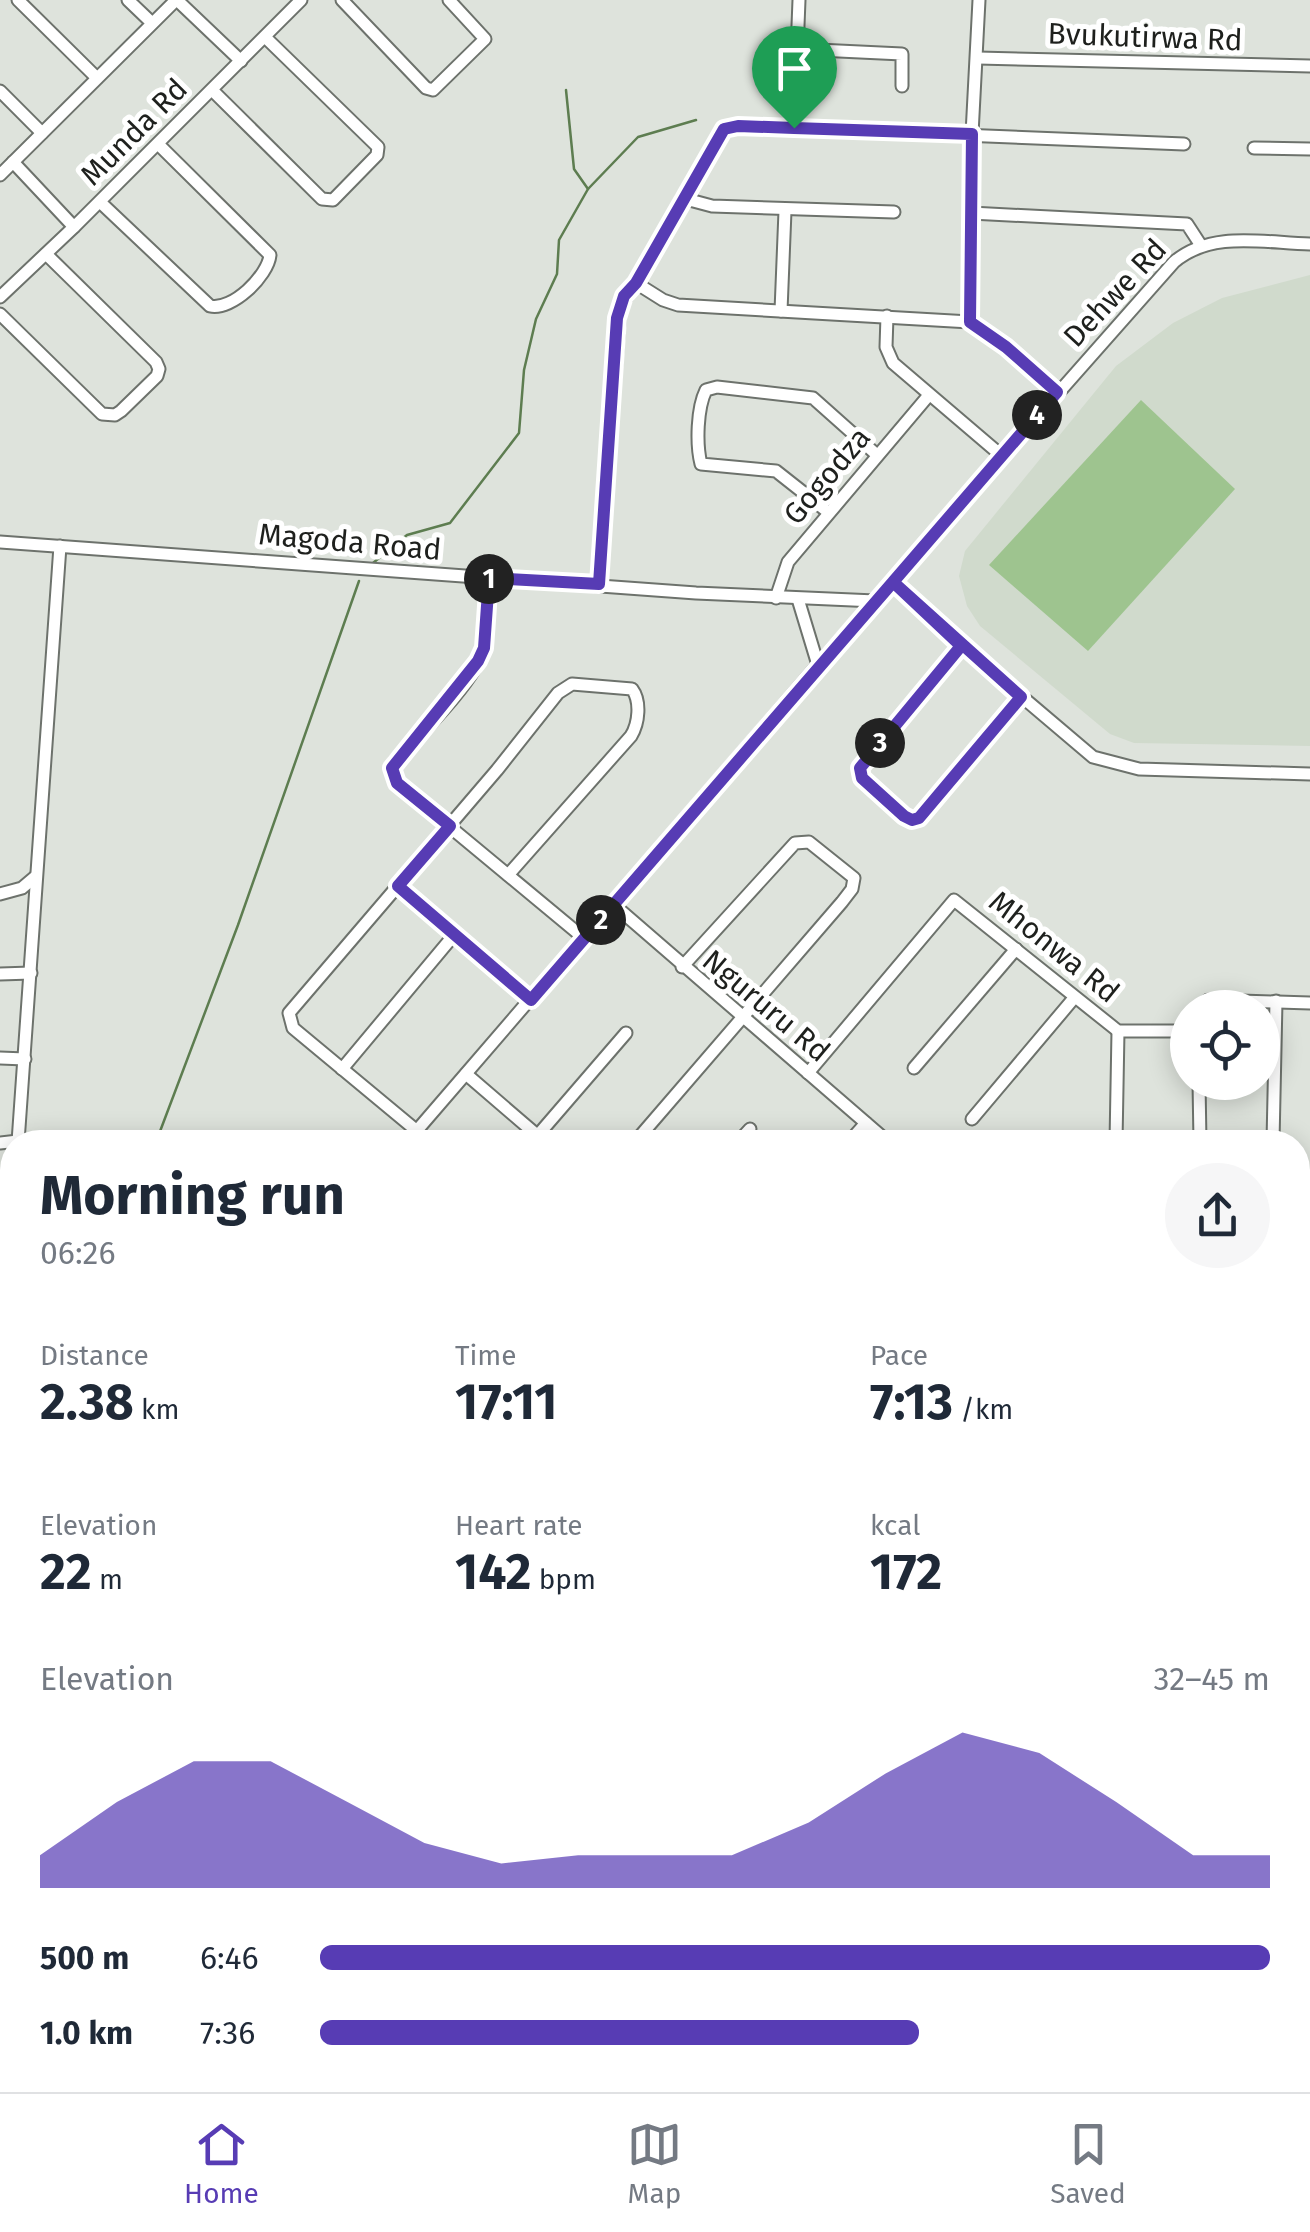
<!DOCTYPE html>
<meta charset="utf-8">
<style>
:root{--surface:#fff;--page:#f6f6f7;--text:#1f2937;--muted:#747a83;--line:#e0e1e3;--accent:#573cb4}
body{margin:0;font-family:"Fira Sans",sans-serif;background:var(--page);color:var(--text);height:100vh;display:flex;flex-direction:column;font-size:38px;white-space:nowrap}
*{box-sizing:border-box;margin:0}
p{font-size:32px;color:var(--muted)}
.icon{flex:none;width:55px;height:55px;fill:none;stroke:currentColor;stroke-width:2;stroke-linecap:round;stroke-linejoin:round}
.map{position:relative;flex:1;overflow:hidden}
.panel{position:absolute;left:0px;top:1130px;width:1310px;height:962px;display:flex;flex-direction:column;background:var(--surface);border-radius:40px 40px 0 0;box-shadow:0 5px 25px #0003}
.panel>*{flex:none}
.buttons{position:absolute;left:1170px;top:990px;display:grid;gap:20px}
.buttons a{display:grid;place-items:center;width:110px;height:110px;border-radius:50%;background:var(--surface);box-shadow:0 5px 25px #0003;font-size:50px}
.pin{position:absolute;display:grid;place-items:center;width:85px;height:85px;color:#fff;margin:-102px -42px;border-radius:50% 50% 50% 0;rotate:-45deg;box-shadow:0 0 10px #0007}
.pin .icon{rotate:45deg}
.km{position:absolute;width:50px;height:50px;margin:-25px;border-radius:50%;background:#222;color:#fff;font-size:28px;line-height:50px;text-align:center}
.round{display:grid;place-items:center;flex:none;width:105px;height:105px;border-radius:52px;background:var(--page)}
.headline{display:flex;align-items:center;justify-content:space-between;height:170px;padding:0 40px}
h1{font-size:55px;font-weight:700;line-height:75px}
.figures{display:grid;grid-template-columns:repeat(3,1fr);gap:15px;height:170px;padding:10px 40px}
.figures div{display:grid;align-content:center}
.figures b{font-size:50px;font-weight:700}
.figures small{font-size:28px;font-weight:400}
.figures p{font-size:28px}
.chart{height:280px;padding:20px 40px}
.chart p{display:flex;justify-content:space-between}
.chart svg{width:100%;height:180px;margin-top:10px;fill:var(--accent);opacity:.7}
ul{padding:0 40px;list-style:none;font-size:32px}
li{display:grid;grid-template-columns:160px 120px 1fr;align-items:center;height:75px}
li i{height:25px;border-radius:12px;background:var(--accent)}
.tab-bar{display:flex;justify-content:space-around;align-items:center;height:140px;border-top:2px solid var(--line);background:var(--surface);font-size:28px;color:var(--muted)}
.tab-bar a{display:grid;justify-items:center;gap:5px}
.tab-bar .current{color:var(--accent)}
.map>svg:first-child{display:block}
</style>
<div class="map">
<svg width="1310" height="2092" viewBox="0 0 1310 2092">
<rect width="100%" height="100%" fill="#dee3dc"/>
<g fill="#d0dacc">
<polygon points="1310,275 1310,746 1134,743 1110,734 980,626 967,606 959,576 965,551 1116,366 1173,323 1222,298"/>
<polygon points="1310,1633 1310,1865 1298,1859 1298,1637"/>
</g>
<polygon fill="#9ec48f" points="1141,400 1235,489 1088,651 989,565"/>
<g fill="none" stroke-linecap="round" stroke-linejoin="round">
<g stroke="#5d7d50" stroke-width="2.5">
<polyline points="566,90 574,169 588,189"/>
<polyline points="373,563 407,535 450,523 519,433 524,370 536,319 557,274 559,240 588,189 638,137 696,120"/>
<polyline points="156,1142 238,925 359,581"/>
<polyline points="1298,1425 1310,1417"/>
<polyline points="0,1542 12,1516"/>
<polyline points="0,1774 12,1767"/>
</g>
<defs>
<g id="minor">
<polyline points="18,0 97,78"/>
<polyline points="128,0 152,23"/>
<polyline points="177,0 241,61"/>
<polyline points="342,0 426,88 433,90 485,39 449,0"/>
<polyline points="979,0 972,134 970,322 1005,347 1057,392"/>
<polyline points="797,49 902,54 902,86"/>
<polyline points="978,58 1310,66"/>
<polyline points="212,90 322,199 333,200 377,155 378,147 265,37"/>
<polyline points="0,91 42,133"/>
<polyline points="794,128 799,0"/>
<polyline points="1254,148 1310,149"/>
<polyline points="13,162 74,227"/>
<polyline points="0,175 176,0"/>
<polyline points="682,198 712,206 894,212"/>
<path d="M100,202L210,306C232,311 268,276 270,255L158,144"/>
<polyline points="971,213 1187,224 1200,244"/>
<polyline points="636,283 663,300 678,305 970,322"/>
<polyline points="0,297 74,227 301,0"/>
<polyline points="781,311 785,211"/>
<polyline points="0,314 102,414 115,415 121,411 157,376 159,369 156,362 46,254"/>
<polyline points="887,316 886,347 893,363 1002,456"/>
<path d="M828,512L776,471L701,464C696,444 697,408 706,390L717,387L813,398L877,455"/>
<polyline points="0,542 696,593 875,601"/>
<path d="M489,579C487,602 488,628 483,650C475,682 418,736 394,762L392,773L397,783L585,939"/>
<polyline points="893,582 961,645 1093,757 1139,769 1310,774"/>
<polyline points="599,584 620,308 724,129 739,126 1184,144"/>
<polyline points="776,598 788,562 929,395"/>
<polyline points="798,599 818,665"/>
<polyline points="961,645 860,769 862,777 904,816 912,820 919,818 1021,697"/>
<polyline points="398,886 531,1000"/>
<polyline points="0,894 22,888 35,877"/>
<polyline points="614,905 888,1142"/>
<polyline points="0,974 31,973"/>
<polyline points="1201,1008 1208,1000 1310,1003"/>
<polyline points="0,1058 25,1059"/>
<polyline points="914,1068 1016,949"/>
<polyline points="342,1069 454,935"/>
<polyline points="808,1073 954,900 1118,1031 1188,1031"/>
<polyline points="466,1074 545,1142"/>
<polyline points="1199,1082 1200,1142"/>
<polyline points="972,1119 1074,998"/>
<path d="M417,1131L293,1028L289,1013L497,770L558,693L572,684L632,689C641,701 639,723 631,736L508,875"/>
<polyline points="18,1142 60,546"/>
<path d="M407,1142L818,665L1174,262C1212,230 1264,243 1310,244"/>
<polyline points="532,1142 626,1033"/>
<polyline points="635,1142 842,902 852,889 854,878 809,842 795,843 682,967"/>
<polyline points="738,1142 750,1129"/>
<polyline points="849,1142 866,1123"/>
<polyline points="1116,1142 1118,1031"/>
<polyline points="1273,1142 1276,1001"/>
<polyline points="0,1143 18,1141"/>
<polyline points="0,1224 12,1223"/>
<polyline points="1298,1236 1310,1236"/>
<polyline points="0,1309 12,1292"/>
<polyline points="1298,1318 1310,1319"/>
<polyline points="0,1613 12,1598"/>
<polyline points="1298,1910 1310,1915"/>
<polyline points="0,2006 12,1987"/>
<polyline points="1298,2013 1310,1986"/>
<polyline points="570,2080 575,2092"/>
<polyline points="667,2080 671,2092"/>
<polyline points="754,2080 758,2092"/>
<polyline points="849,2080 867,2090"/>
<polyline points="1048,2080 1076,2092"/>
<polyline points="1256,2080 1282,2092"/>
<polyline points="0,2087 8,2092"/>
<polyline points="291,2092 310,2080"/>
<polyline points="475,2092 505,2080"/>
<polyline points="1032,2092 1037,2080"/>
<polyline points="1109,2092 1110,2090"/>
</g>
</defs>
<use href="#minor" stroke="#6d726c" stroke-width="15"/>
<use href="#minor" stroke="#fff" stroke-width="11"/>
</g>
<g fill="none" stroke-linecap="round" stroke-linejoin="round">
<defs>
<polyline id="route" points="794,128 738,126 724,129 636,283 624,296 617,318 599,584 489,578 484,648 478,661 392,768 397,783 450,826 398,886 531,1000 893,582 961,646 860,768 862,778 904,816 912,820 919,818 1021,697 893,582 1057,392 1006,347 970,322 972,134 794,128"/>
</defs>
<use href="#route" stroke="#fff" stroke-width="20"/>
<use href="#route" stroke="#573cb4" stroke-width="12"/>
</g>
<g text-anchor="middle" dominant-baseline="central" stroke-width="10" stroke-linejoin="round" paint-order="stroke">
<g font-size="30" fill="#1e201d" stroke="#fff">
<text transform="translate(1145 37) rotate(2)">Bvukutirwa Rd</text>
<text transform="translate(134 132) rotate(-45)">Munda Rd</text>
<text transform="translate(1115 293) rotate(-47)">Dehwe Rd</text>
<text transform="translate(827 476) rotate(-50)">Gogodza</text>
<text transform="translate(350 542) rotate(5)">Magoda Road</text>
<text transform="translate(1054 947) rotate(39)">Mhonwa Rd</text>
<text transform="translate(766 1006) rotate(40)">Ngururu Rd</text>
</g>
</g>
</svg>
<div class="buttons">
<a><svg class="icon" aria-label="locate" viewBox="0 0 24 24"><circle cx="12" cy="12" r="6"/><path d="M12 2v4M12 18v4M2 12h4M18 12h4"/></svg></a>
</div>
<div class="pin" style="left:794px;top:128px;background:#1e9e55"><svg class="icon" aria-label="arrive" viewBox="0 0 24 24"><path d="M6 21V4h12l-3 4 3 4H6"/></svg></div>
<b class="km" style="left:489px;top:579px">1</b>
<b class="km" style="left:601px;top:920px">2</b>
<b class="km" style="left:880px;top:743px">3</b>
<b class="km" style="left:1037px;top:415px">4</b>
<section class="panel">
<div class="headline"><div><h1>Morning run</h1><p>06:26</p></div><a class="round"><svg class="icon" aria-label="share" viewBox="0 0 24 24"><path d="M12 15V3M7 8l5-5 5 5M5 13v7h14v-7"/></svg></a></div>
<div class="figures">
<div><p>Distance</p><b>2.38<small> km</small></b></div>
<div><p>Time</p><b>17:11</b></div>
<div><p>Pace</p><b>7:13<small> /km</small></b></div>
</div>
<div class="figures">
<div><p>Elevation</p><b>22<small> m</small></b></div>
<div><p>Heart rate</p><b>142<small> bpm</small></b></div>
<div><p>kcal</p><b>172</b></div>
</div>
<div class="chart"><p><span>Elevation</span>32–45 m</p>
<svg viewBox="0 0 160 44" preserveAspectRatio="none"><path d="M0 44V36L10 23L20 13L30 13L40 23L50 33L60 38L70 36L80 36L90 36L100 28L110 16L120 6L130 11L140 23L150 36L160 36V44z"/></svg>
</div>
<ul>
<li><b>500 m</b>6:46<i style="width:100%"></i></li>
<li><b>1.0 km</b>7:36<i style="width:63%"></i></li>
</ul>
</section>
</div>
<nav class="tab-bar">
<a class="current"><svg class="icon" aria-label="home" viewBox="0 0 24 24"><path d="M3 11l9-7 9 7M6 9v11h12V9"/></svg>Home</a>
<a><svg class="icon" aria-label="map" viewBox="0 0 24 24"><path d="M3 6l6-2 6 2 6-2v14l-6 2-6-2-6 2zM9 4v14M15 6v14"/></svg>Map</a>
<a><svg class="icon" aria-label="saved" viewBox="0 0 24 24"><path d="M7 4h10v16l-5-4-5 4z"/></svg>Saved</a>
</nav>
